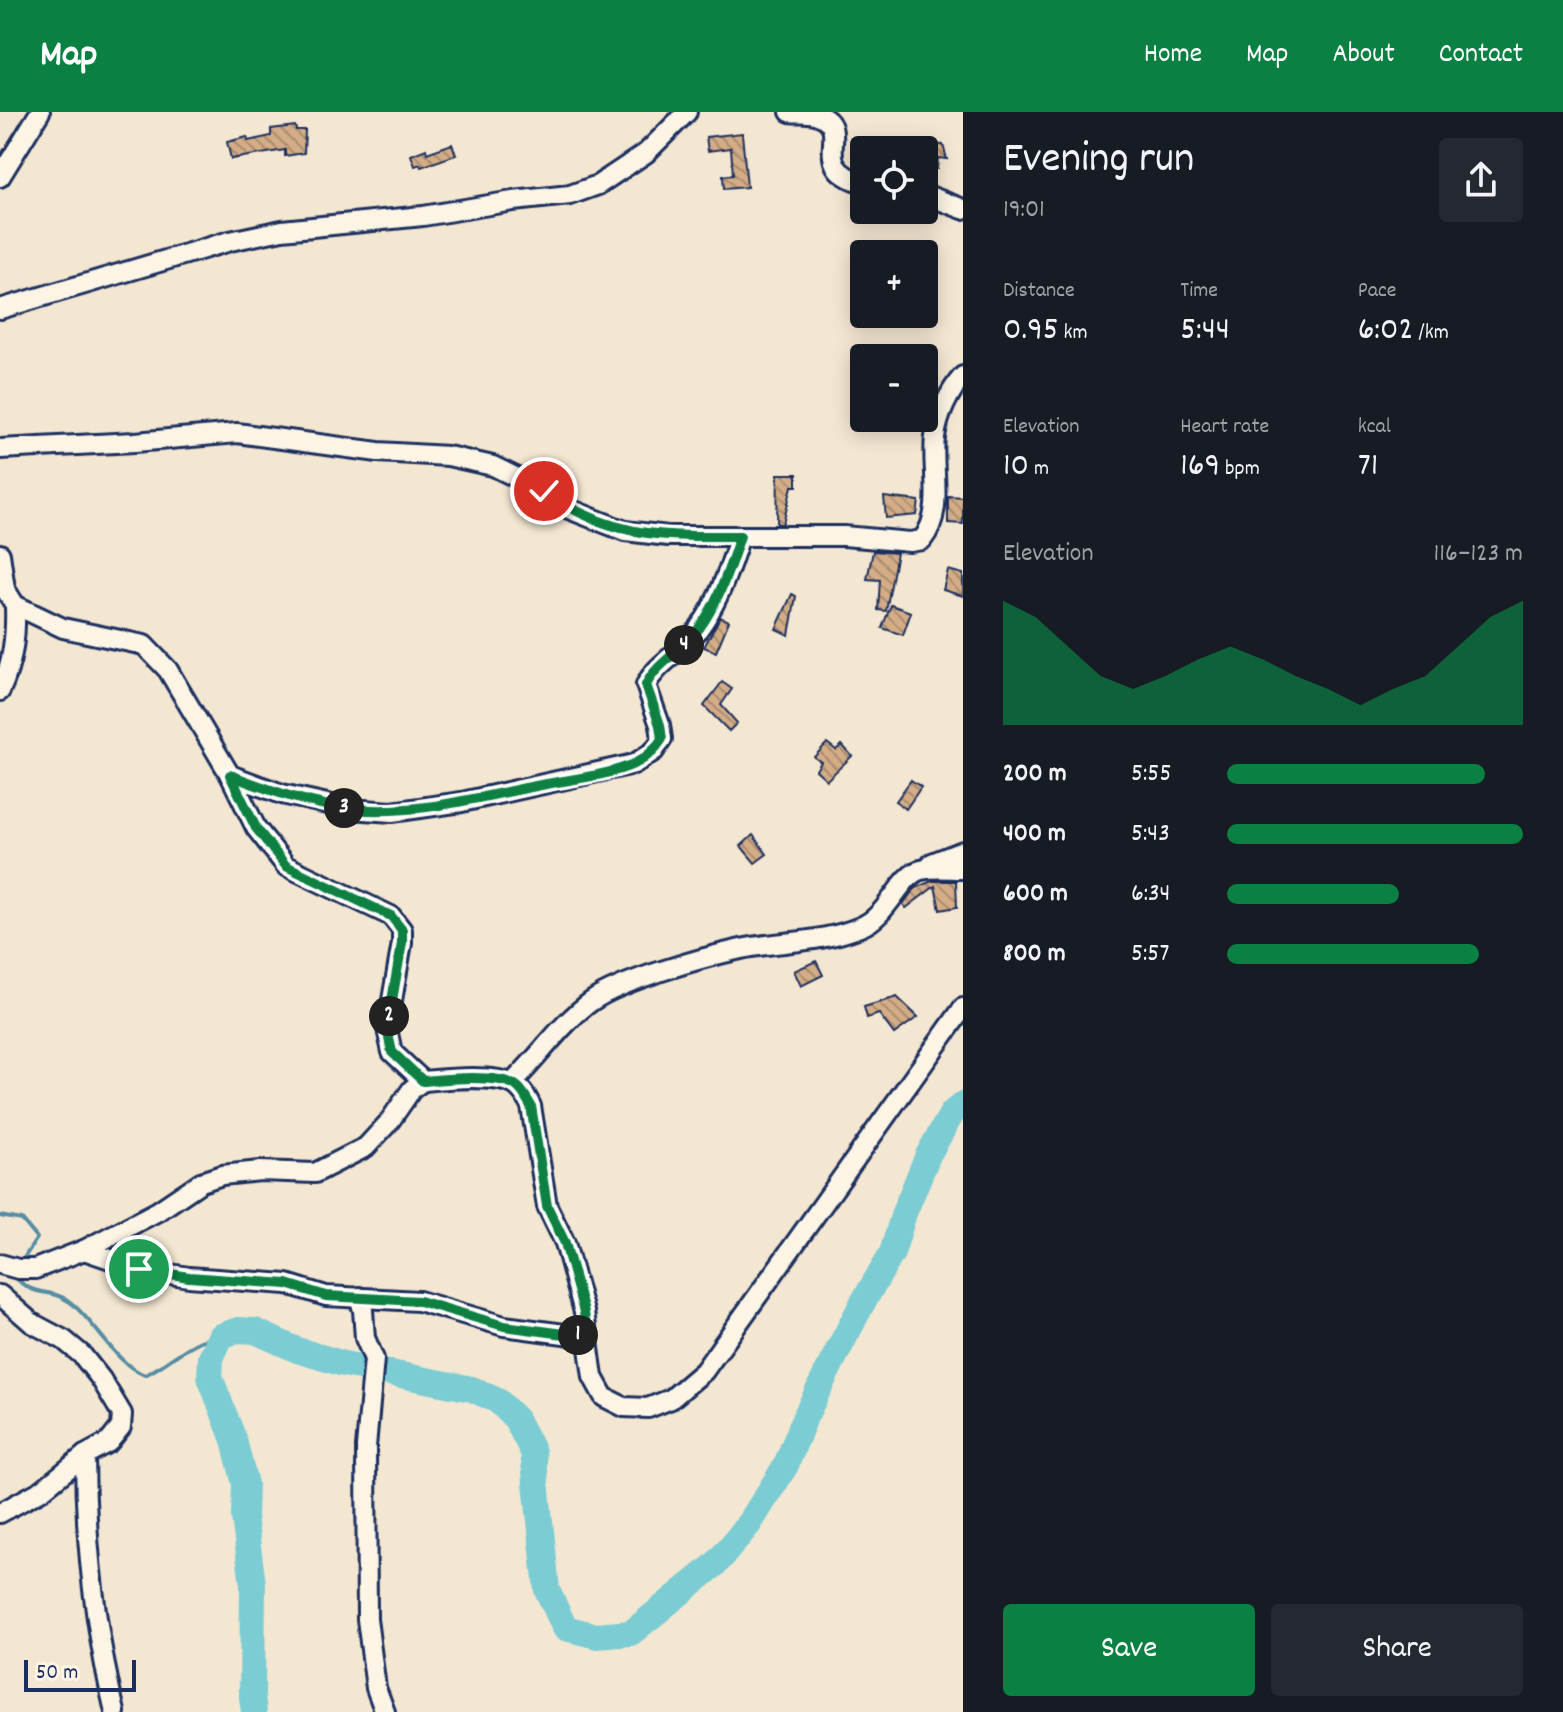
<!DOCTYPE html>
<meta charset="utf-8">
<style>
:root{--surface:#171b24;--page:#242831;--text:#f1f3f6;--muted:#9ea1a6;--accent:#0b8043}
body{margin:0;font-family:Dekko,sans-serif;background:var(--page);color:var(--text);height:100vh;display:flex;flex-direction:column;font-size:30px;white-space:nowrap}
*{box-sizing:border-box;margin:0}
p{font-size:26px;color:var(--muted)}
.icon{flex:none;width:44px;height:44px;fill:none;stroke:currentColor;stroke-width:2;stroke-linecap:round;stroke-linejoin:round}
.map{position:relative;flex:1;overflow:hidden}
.drawer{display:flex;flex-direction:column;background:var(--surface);width:600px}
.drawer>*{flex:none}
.buttons{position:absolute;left:850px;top:24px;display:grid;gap:16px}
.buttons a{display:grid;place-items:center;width:88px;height:88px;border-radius:8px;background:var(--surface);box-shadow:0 4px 20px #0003;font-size:40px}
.scale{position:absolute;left:24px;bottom:20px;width:112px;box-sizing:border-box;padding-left:8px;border:4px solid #1b2f5e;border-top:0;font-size:22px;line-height:28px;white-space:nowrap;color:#1b2f5e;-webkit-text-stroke:6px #fcf5e5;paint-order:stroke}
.pin{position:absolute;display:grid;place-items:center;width:68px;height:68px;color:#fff;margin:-34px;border:4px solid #fff;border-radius:50%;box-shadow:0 2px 8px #0007}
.km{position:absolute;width:40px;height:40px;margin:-20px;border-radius:50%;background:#222;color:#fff;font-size:22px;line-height:40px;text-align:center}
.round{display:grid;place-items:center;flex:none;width:84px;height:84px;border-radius:8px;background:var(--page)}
.overview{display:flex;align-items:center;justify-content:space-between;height:136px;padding:0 40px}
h1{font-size:44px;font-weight:600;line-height:60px}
.metrics{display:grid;grid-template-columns:repeat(3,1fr);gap:12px;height:136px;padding:8px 40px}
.metrics div{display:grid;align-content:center}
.metrics b{font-size:34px;font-weight:600}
.metrics small{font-size:22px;font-weight:400}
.metrics p{font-size:22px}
.chart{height:224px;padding:16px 40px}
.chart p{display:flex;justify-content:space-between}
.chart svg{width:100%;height:144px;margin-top:8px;fill:var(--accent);opacity:.7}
.cta{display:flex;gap:16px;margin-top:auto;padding:16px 40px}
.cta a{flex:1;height:92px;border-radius:8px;background:var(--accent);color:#fff;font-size:32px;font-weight:600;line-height:92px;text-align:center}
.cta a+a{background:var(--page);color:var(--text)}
ul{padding:0 40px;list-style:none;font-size:26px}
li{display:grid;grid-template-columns:128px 96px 1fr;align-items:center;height:60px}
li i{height:20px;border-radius:10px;background:var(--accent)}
header{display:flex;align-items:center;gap:48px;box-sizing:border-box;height:112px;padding:0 40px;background:var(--accent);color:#fff}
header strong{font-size:38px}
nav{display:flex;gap:44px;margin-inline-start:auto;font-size:28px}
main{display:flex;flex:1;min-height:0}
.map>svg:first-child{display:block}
</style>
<header>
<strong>Map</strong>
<nav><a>Home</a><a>Map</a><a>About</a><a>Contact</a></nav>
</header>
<main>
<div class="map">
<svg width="963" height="1600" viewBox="0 0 963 1600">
<defs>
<pattern id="building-back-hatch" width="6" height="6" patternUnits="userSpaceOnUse" patternTransform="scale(2)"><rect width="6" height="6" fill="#d4ad86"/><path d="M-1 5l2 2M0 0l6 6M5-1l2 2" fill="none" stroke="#ab8d71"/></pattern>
</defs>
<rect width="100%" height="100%" fill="#f4e7d2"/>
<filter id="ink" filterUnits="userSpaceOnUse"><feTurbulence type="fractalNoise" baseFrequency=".0125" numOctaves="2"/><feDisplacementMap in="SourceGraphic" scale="16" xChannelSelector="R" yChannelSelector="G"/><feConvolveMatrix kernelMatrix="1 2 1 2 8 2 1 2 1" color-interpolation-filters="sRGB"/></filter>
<g filter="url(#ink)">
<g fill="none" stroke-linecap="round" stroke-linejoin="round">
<g stroke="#558da4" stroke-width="4">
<polyline points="0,1104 22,1108 37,1126 20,1152"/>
<path d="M15,1164C31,1186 52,1176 70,1190C96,1210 115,1252 145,1263C171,1251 191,1226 221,1224"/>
</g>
<polyline stroke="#7bccd3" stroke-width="26" points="254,1600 252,1585 253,1472 244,1405 245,1372 234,1328 210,1265 211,1246 221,1224 238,1218 255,1219 297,1238 344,1252 472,1277 498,1289 516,1307 533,1340 547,1478 565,1516 597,1524 631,1521 716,1452 749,1412 786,1353 805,1305 833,1248 863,1190 892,1141 904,1101 928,1043 952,1001 963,992"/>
</g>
<g fill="url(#building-back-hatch)" stroke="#1b2f5e" stroke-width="2">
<polygon points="295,14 296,18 305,18 304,41 285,44 285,38 231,47 227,30 247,25 248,29 271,24 271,17"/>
<polygon points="742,21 747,75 724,77 723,64 733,63 731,36 708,39 706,25"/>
<polygon points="452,32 456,43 421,55 420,52 415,54 411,43 426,37 427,41"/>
<polygon points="928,32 943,33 947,47 938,46 937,57 925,56"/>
<polygon points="778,362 797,362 797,374 792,374 783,412 777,412"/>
<polygon points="948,384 963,385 963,412 948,411"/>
<polygon points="884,385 919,389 917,403 886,406"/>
<polygon points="873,439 897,441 886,499 878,498 880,468 867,467"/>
<polygon points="948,458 963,462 963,484 943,478"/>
<polygon points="792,482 796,484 789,523 776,517"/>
<polygon points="891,493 911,500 903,523 882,516"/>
<polygon points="720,505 729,509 716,540 704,535"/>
<polygon points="722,570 732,577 721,593 737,611 729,619 704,594"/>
<polygon points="827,631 836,638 842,633 852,644 827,668 816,658 821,650 814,645"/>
<polygon points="911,668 921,675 906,697 896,689"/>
<polygon points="753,723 767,742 755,751 741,734"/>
<polygon points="932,769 956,769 957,795 940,798 935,774 906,796 903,792 915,776"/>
<polygon points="816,849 823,863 801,874 794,859"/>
<polygon points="897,885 918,905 894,922 879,902 867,906 864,895"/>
</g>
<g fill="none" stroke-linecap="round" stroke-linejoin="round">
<defs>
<g id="minor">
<path d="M790,0C798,1 808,0 815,2C858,15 803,55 864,71"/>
<polyline points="0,65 40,0"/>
<polyline points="924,82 963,97"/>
<polyline points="0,197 230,129 282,118 423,104 513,89 570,83 598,73 646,41 687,0"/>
<path d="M0,337L135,330L237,321L378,340L448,344L493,354L544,379L569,397L625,419L668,424H844L910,430L922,428C945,400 931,358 935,325C938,303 949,280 963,264"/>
<path d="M0,442L5,477L15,493L63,516L144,533L168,558L230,663L256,716L286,754L391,804L402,818V831L387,917L392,940L423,969C446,967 495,962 515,973C523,978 527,986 531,994L547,1094L565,1131L584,1200L593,1265L604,1285L624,1295L648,1296L671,1287L704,1259L963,896"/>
<path d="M0,579C13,551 16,524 15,493"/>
<path d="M230,663L282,682L350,697L392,700L462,690L634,652L654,639L662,627L660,613L646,573C655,554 676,543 690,527C715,501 729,458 740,424"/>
<polyline points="932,751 963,739"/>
<path d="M512,971C539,945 562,910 592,889C622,868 705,845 741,837C780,829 822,831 860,815C889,804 900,763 921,758C933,755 950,757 963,757"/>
<polyline points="84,1138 139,1157 189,1165 287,1172 326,1184 419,1189 504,1214 587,1225"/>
<polyline points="0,1152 18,1157 35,1157 84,1138 158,1099 201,1070 222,1063 260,1059 315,1061 366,1035 389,1010 412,977 423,969"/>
<polyline points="0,1183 32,1211 64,1228 82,1243 101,1267 122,1302 121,1315 109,1330 85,1343 42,1378 0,1401"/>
<polyline points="359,1185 363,1198 365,1226 374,1247 366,1335 367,1507 376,1576 385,1600"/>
<path d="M85,1343C85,1429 95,1516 115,1600"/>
</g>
</defs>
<use href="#minor" stroke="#1b2f5e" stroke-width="24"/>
<use href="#minor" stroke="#fcf5e5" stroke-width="18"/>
</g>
</g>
<g fill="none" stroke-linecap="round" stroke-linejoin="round" filter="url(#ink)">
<defs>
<path id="route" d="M139,1157L189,1165L287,1172L326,1184L419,1189L504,1214L587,1225L584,1200L565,1131L547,1094L531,994C526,986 523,978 515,973C495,962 446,967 423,969L392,940L387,917L402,831V818L391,804L286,754L256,716L230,663C269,678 312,694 354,697C418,703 478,685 541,673C571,667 608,664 636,651C648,645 655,638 662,627L660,613L646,573C655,554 675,543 690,527C715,501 729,458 740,424C661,424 612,427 544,379"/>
</defs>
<use href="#route" stroke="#fff" stroke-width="16"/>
<use href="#route" stroke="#0b8043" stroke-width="10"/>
</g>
</svg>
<div class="buttons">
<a><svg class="icon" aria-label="locate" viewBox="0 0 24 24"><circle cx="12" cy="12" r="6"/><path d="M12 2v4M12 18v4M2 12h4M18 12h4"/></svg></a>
<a>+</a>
<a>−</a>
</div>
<div class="scale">50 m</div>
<div class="pin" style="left:139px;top:1157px;background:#1e9e55"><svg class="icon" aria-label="arrive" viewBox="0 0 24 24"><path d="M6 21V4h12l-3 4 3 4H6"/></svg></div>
<div class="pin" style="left:544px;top:379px;background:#d93025"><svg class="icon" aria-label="check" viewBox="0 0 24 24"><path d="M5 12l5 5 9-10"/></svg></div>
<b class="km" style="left:578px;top:1223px">1</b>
<b class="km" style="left:389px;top:904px">2</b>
<b class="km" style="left:344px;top:696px">3</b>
<b class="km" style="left:684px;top:533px">4</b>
</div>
<section class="drawer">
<div class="overview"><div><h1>Evening run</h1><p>19:01</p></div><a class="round"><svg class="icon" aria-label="share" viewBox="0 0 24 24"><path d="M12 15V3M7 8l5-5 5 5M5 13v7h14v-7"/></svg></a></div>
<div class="metrics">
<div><p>Distance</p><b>0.95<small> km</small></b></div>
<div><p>Time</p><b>5:44</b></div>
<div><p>Pace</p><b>6:02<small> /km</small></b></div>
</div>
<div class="metrics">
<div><p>Elevation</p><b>10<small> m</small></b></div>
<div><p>Heart rate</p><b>169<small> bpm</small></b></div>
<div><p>kcal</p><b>71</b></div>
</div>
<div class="chart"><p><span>Elevation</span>116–123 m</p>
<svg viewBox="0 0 160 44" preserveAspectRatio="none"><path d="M0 44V6L10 11L20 20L30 29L40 33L50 29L60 24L70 20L80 24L90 29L100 33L110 38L120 33L130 29L140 20L150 11L160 6V44z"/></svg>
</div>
<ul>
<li><b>200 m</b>5:55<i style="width:87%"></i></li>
<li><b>400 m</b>5:43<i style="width:100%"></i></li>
<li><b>600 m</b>6:34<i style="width:58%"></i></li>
<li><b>800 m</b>5:57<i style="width:85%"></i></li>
</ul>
<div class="cta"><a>Save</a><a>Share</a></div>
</section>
</main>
